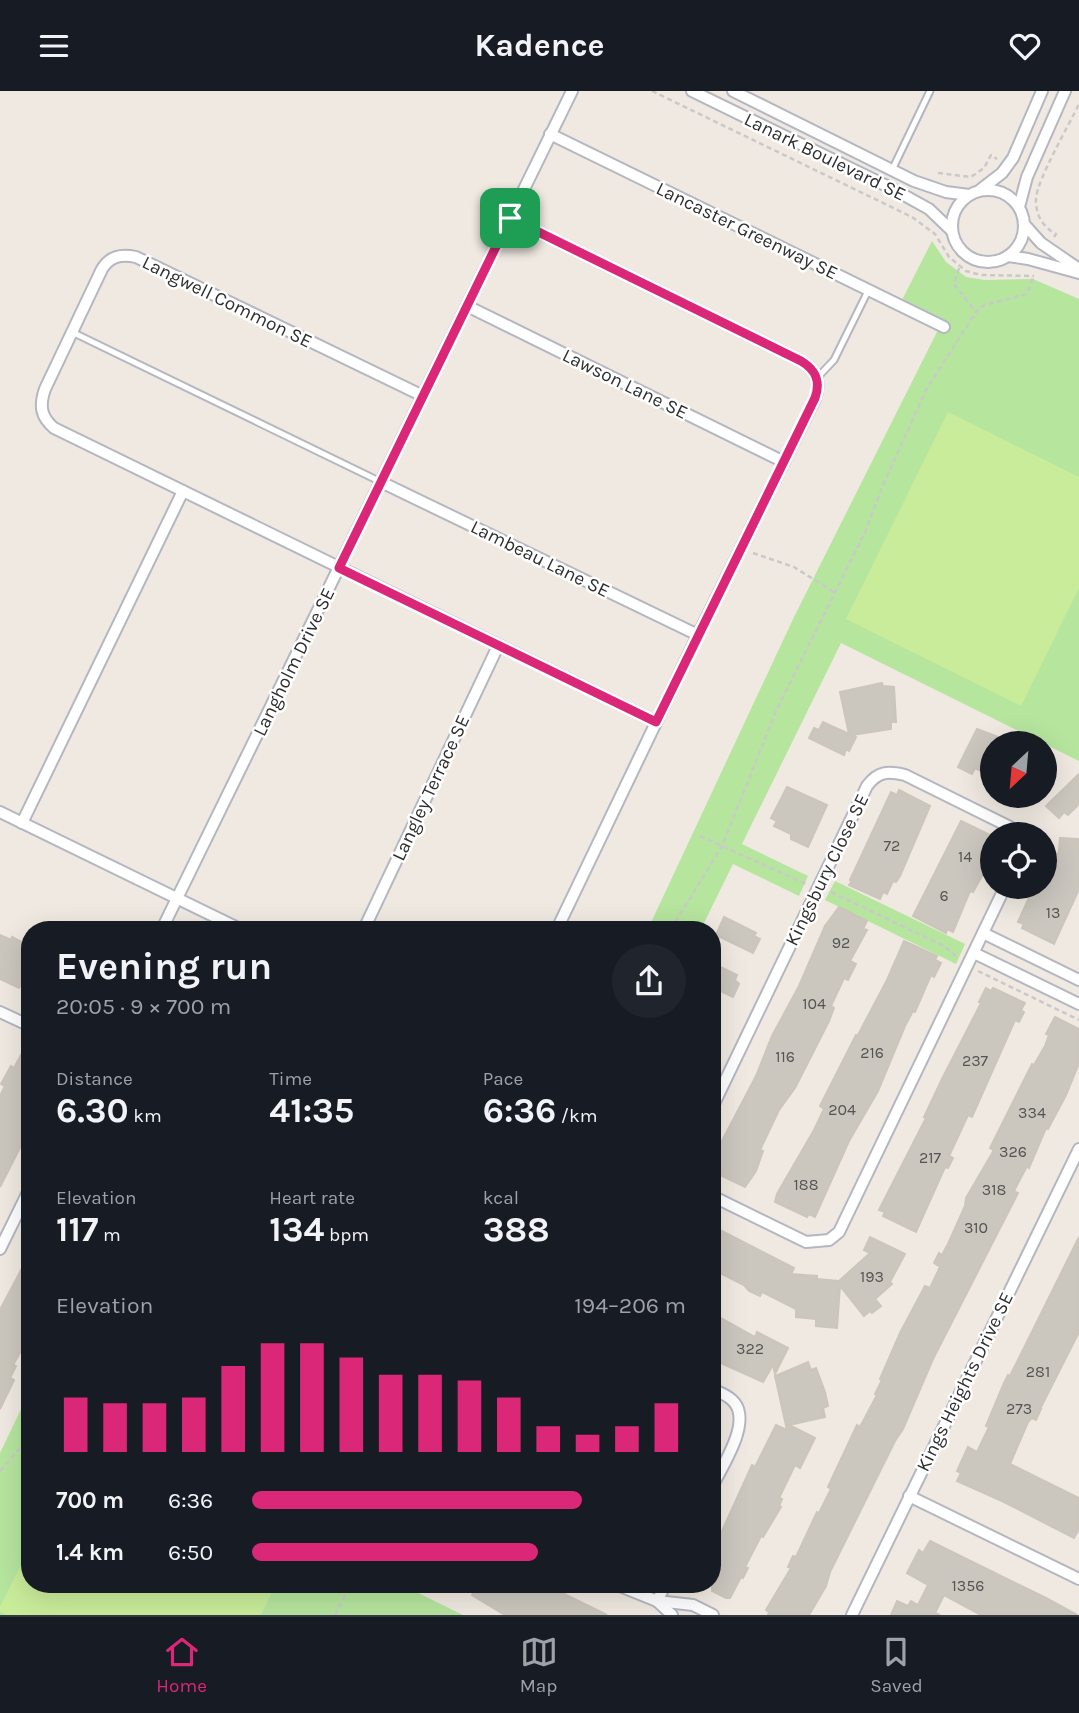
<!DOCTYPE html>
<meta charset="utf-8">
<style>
:root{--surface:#171b24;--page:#20242c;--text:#f1f3f6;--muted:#9ea1a6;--line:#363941;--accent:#db2777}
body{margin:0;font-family:Karla,sans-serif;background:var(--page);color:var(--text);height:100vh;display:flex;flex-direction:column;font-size:26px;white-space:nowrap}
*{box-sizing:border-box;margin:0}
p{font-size:23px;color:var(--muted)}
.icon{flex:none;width:38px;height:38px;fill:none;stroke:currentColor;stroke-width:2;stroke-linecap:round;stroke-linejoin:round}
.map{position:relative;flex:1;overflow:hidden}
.panel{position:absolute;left:21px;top:830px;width:700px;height:672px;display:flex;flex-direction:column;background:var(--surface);border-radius:28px;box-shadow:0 7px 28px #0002}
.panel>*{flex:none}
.needle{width:46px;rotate:206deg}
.controls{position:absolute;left:980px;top:640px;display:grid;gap:14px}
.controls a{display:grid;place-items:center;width:77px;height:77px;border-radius:50%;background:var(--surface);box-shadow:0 7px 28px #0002;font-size:35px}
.pin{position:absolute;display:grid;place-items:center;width:60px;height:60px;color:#fff;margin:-30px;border-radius:14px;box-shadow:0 4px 10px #0006}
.round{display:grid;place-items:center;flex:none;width:74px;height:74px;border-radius:37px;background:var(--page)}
.overview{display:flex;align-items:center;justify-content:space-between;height:119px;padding:0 35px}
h1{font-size:38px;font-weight:700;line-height:52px}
.metrics{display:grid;grid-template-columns:repeat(3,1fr);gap:10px;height:119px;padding:7px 35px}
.metrics div{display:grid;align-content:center}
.metrics b{font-size:35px;font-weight:700}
.metrics small{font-size:19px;font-weight:400}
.metrics p{font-size:19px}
.chart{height:196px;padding:14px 35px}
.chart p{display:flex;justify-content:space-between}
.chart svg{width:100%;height:126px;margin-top:7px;stroke:var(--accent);stroke-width:6}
ul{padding:0 35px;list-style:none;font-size:23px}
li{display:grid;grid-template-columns:112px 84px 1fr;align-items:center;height:52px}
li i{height:18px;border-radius:9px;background:var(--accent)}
header{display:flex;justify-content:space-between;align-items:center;height:91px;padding:0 35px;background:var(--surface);font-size:32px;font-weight:700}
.menu{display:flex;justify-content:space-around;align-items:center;height:98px;border-top:2px solid var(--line);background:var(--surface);font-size:19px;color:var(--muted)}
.menu a{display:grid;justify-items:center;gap:4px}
.menu .on{color:var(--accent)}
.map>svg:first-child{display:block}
</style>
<header><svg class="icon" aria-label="menu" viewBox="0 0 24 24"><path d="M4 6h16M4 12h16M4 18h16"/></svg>Kadence<svg class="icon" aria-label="heart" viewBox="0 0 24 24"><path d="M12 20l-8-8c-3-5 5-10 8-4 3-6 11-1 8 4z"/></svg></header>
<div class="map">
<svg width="1079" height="1524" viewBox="0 0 1079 1524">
<rect width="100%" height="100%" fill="#efe9e1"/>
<g fill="#b6e59e">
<polygon points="932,150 946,171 966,186 985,189 1033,188 1079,208 1079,670 841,552 742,753 808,785 799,805 733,773 701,838 648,838 794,526 943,229 902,209"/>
<polygon points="835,790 965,853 956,873 825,809"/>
<polygon points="24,1312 30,1315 30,1493 400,1493 463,1524 0,1524 0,1362"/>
</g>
<g fill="#c9ec9a">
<polygon points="948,321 1079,386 1079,497 1021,615 846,528"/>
<polygon points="30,1456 30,1493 276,1493 261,1524 7,1524 0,1521 0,1516"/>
</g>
<g fill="#cbc7bf" stroke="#cbc5ba" stroke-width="2">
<polygon points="882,592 883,595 894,596 896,631 891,631 891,638 852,644 856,646 849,660 846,658 844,664 809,647 814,637 819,639 823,631 849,643 840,601"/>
<polygon points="977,638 998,646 992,653 981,680 975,677 972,683 958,676"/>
<polygon points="1079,683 1079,713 1068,724 1064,721 1059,727 1046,715"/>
<polygon points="787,696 827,714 808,756 791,748 791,743 774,735 777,730 771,727"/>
<polygon points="899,699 930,715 900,785 896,791 893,790 887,803 883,801 880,808 849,794 852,790 850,789 891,701 897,704"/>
<polygon points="961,730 992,745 992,767 973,801 970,800 953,841 947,838 946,842 913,825"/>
<polygon points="1060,747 1079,748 1079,798 1054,853 1022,837 1024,833 1018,831 1031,802 1038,805 1041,796 1045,796 1045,788 1059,760"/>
<polygon points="839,816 867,830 863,838 867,839 850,870 856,873 848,889 844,887 831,915 834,917 829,930 795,997 779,1019 760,1059 763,1060 756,1080 745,1096 712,1080 712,1069 756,985 772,945 799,895 825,835"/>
<polygon points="724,826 756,842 754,845 760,848 753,862 716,844"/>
<polygon points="0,844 11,849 12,846 30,855 30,897 21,893 19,897 0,888"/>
<polygon points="904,850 937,865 935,869 941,872 934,886 931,884 915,921 913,920 905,935 878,1000 849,1050 815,1126 809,1123 807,1126 775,1111 777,1103 814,1039 824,1018 820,1015 856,944 858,944 887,889"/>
<polygon points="712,872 737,884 735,889 739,893 733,906 712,896"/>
<polygon points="986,897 991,900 993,897 1025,912 1021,919 1024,921 1019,931 1015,929 972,1026 968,1024 949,1065 953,1067 948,1077 945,1076 916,1141 883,1125 885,1121 879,1119 926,1027 924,1026 942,988 981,912 979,911"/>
<polygon points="1055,926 1079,938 1079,972 1066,1004 1048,1038 1046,1037 1029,1077 1027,1075 1014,1100 1018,1102 933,1268 903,1338 895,1350 830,1481 826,1495 809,1524 768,1524 769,1521 766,1519 791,1477 788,1476 793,1465 796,1466 817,1421 819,1422 831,1398 828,1396 857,1334 860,1336 877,1304 875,1303 882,1289 880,1288 900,1242 925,1195 930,1197 940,1176 934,1172 939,1162 942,1164 948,1153 965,1115 966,1107 994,1059 990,1057 1032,973 1034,974 1045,955 1049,944 1046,943"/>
<polygon points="30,947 30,1037 0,1096 0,1005 5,995 1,993 11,975 14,977"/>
<polygon points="712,1135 794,1177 791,1183 817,1185 817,1188 839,1190 870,1162 864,1159 870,1146 905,1163 890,1191 892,1193 875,1208 881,1215 872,1222 870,1220 864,1225 840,1195 837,1237 816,1235 816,1228 796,1226 796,1218 762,1201 760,1205 749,1200 744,1194 712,1178"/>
<polygon points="1079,1146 1079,1241 1040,1318 1041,1318 1036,1329 1032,1327 1028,1331 1010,1373 1079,1407 1079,1438 1074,1447 1002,1410 957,1390 961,1382 957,1380 968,1356 977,1361 989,1336 986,1335 1004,1292 1008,1284 1010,1285"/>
<polygon points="30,1162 30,1244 13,1274 16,1275 10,1287 14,1289 0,1318 0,1219"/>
<polygon points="712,1222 755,1246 757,1241 788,1257 775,1283 773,1274 763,1291 712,1268"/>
<polygon points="808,1271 811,1279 816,1277 825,1301 828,1315 823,1317 825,1326 789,1334 815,1347 800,1377 795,1374 779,1407 782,1408 779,1415 781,1416 763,1446 761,1445 745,1476 748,1477 743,1487 741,1486 730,1507 726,1507 712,1500 712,1462 752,1374 755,1376 776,1334 787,1339 775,1285"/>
<polygon points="930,1450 1046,1507 1077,1524 981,1524 944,1504 935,1522 940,1524 891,1524 897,1510 908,1515 911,1510 918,1514 928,1494 907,1482 919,1459 923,1462"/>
<polygon points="477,1493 552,1493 550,1496 607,1524 505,1524 472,1504"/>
</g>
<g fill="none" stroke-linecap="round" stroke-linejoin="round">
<defs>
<g id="lane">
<polyline points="892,79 930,0"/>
<polyline points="72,241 381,391"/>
<polyline points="817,287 834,269 868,200"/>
</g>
<g id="street">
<polyline points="692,0 893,98 929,118 952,140"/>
<polyline points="733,0 914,90 946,101 969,104"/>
<polyline points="550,43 944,236"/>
<circle cx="988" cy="135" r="36"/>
<polyline points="980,99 1002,82 1013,67 1042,0"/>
<polyline points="1019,116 1027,86 1065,0"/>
<path d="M510,127L801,270C816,279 821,291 815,308L698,544L557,838"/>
<polyline points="1024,133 1041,152 1079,178"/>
<polyline points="1008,165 1028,168 1079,182"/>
<polyline points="467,215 784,371"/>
<path d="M423,305L136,166C121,163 110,165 102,178L45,298C39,315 41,326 54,337L656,631"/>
<polyline points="381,391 698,544"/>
<polyline points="0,721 240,838"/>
<polyline points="22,732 183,400"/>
<polyline points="162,838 572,0"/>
<polyline points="364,838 498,555"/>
<polyline points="983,842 1079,889"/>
<polyline points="974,862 1079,913"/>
<polyline points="0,921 30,935"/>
<path d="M712,1017L867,695C878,680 888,680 905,684L1010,736L1017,744"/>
<polyline points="712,1105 806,1151 829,1149 839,1141 1005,796"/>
<polyline points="0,1158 30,1097"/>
<path d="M712,1298C719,1301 727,1304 732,1309C754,1329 722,1375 712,1396"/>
<polyline points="909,1405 1079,1488"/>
<polyline points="615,1493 657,1510 693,1514 713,1524"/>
<polyline points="657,1510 672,1524"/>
<polyline points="657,1510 666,1493"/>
<polyline points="852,1524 1079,1058"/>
</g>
</defs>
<use href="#lane" stroke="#b4b7c1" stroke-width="9"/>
<use href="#street" stroke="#b4b7c1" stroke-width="14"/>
<g stroke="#c9c9c9" stroke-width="2.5" stroke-dasharray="5 3.5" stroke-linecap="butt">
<polyline points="652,0 912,126 935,143 949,166 966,180 981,184 1034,185"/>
<polyline points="938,82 971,86 984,77 991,64 997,68"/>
<path d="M1054,146L1056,143C1042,136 1035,122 1036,107C1038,87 1069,34 1079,13"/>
<polyline points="959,177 954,193 976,221"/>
<polyline points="753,462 794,476 834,501"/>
<polyline points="700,745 808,794"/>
<polyline points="831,801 944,855 958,867"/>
<polyline points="671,838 722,755 776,620 866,439 883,394 927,297 976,221 984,214 1027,203 1034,184"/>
<polyline points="978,880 1079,929"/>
<polyline points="0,1380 30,1345"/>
<polyline points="335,1524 351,1493"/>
</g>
<use href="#lane" stroke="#fff" stroke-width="5"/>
<use href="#street" stroke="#fff" stroke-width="10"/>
</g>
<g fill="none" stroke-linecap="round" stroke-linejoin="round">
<defs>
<path id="route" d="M510,127L801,270C816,279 821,290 815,307L656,631L339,477Z"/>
</defs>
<use href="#route" stroke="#fff" stroke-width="14"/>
<use href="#route" stroke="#db2777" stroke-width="9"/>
</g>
<g text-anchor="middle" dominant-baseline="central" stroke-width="5" stroke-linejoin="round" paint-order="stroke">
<g font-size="16" fill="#555452">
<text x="892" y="754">72</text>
<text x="965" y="765">14</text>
<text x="944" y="804">6</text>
<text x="1053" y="821">13</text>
<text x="841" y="851">92</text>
<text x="814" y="912">104</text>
<text x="872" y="961">216</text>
<text x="785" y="965">116</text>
<text x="975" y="969">237</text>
<text x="842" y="1018">204</text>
<text x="1032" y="1021">334</text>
<text x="1013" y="1060">326</text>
<text x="930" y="1066">217</text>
<text x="806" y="1093">188</text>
<text x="994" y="1098">318</text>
<text x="976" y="1136">310</text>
<text x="872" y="1185">193</text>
<text x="750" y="1257">322</text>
<text x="1038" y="1280">281</text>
<text x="1019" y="1317">273</text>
<text x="968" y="1494">1356</text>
</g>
<g font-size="19" fill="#2e2e2e" stroke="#fff">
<text transform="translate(825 66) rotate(26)">Lanark Boulevard SE</text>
<text transform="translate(747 140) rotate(26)">Lancaster Greenway SE</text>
<text transform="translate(227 211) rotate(26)">Langwell Common SE</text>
<text transform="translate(625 293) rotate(26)">Lawson Lane SE</text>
<text transform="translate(540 468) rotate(26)">Lambeau Lane SE</text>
<text transform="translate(294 571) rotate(-64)">Langholm Drive SE</text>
<text transform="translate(431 697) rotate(-65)">Langley Terrace SE</text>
<text transform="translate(827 779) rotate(-64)">Kingsbury Close SE</text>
<text transform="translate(965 1291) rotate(-64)">Kings Heights Drive SE</text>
</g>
</g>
</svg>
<div class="controls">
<a><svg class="needle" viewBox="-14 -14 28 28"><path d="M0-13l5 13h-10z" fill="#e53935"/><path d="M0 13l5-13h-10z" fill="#9ea1a6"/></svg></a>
<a><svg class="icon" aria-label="locate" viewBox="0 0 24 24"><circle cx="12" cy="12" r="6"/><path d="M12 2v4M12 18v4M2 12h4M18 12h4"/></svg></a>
</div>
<div class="pin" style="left:510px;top:127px;background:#1e9e55"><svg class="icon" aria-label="arrive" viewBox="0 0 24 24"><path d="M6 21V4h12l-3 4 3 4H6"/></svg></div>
<section class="panel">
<div class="overview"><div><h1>Evening run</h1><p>20:05 · 9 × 700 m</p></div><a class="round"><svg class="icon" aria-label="share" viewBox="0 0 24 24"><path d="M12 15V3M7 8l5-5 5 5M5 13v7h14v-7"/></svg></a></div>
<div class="metrics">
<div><p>Distance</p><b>6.30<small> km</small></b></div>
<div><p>Time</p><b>41:35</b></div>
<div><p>Pace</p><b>6:36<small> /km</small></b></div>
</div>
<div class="metrics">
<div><p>Elevation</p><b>117<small> m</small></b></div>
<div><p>Heart rate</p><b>134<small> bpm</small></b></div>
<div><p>kcal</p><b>388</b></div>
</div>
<div class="chart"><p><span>Elevation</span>194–206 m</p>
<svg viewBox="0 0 160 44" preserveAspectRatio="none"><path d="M5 44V25M15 44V27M25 44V27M35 44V25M45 44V14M55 44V6M65 44V6M75 44V11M85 44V17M95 44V17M105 44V19M115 44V25M125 44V35M135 44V38M145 44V35M155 44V27"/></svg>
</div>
<ul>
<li><b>700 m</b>6:36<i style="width:76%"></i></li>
<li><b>1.4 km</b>6:50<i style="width:66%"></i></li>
</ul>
</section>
</div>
<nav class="menu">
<a class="on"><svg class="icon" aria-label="home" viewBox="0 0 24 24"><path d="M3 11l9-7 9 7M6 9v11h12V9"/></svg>Home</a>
<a><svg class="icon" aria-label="map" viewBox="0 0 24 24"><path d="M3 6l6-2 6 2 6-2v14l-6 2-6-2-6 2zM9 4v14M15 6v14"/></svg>Map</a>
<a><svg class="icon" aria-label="saved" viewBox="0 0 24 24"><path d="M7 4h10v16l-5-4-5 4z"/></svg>Saved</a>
</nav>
